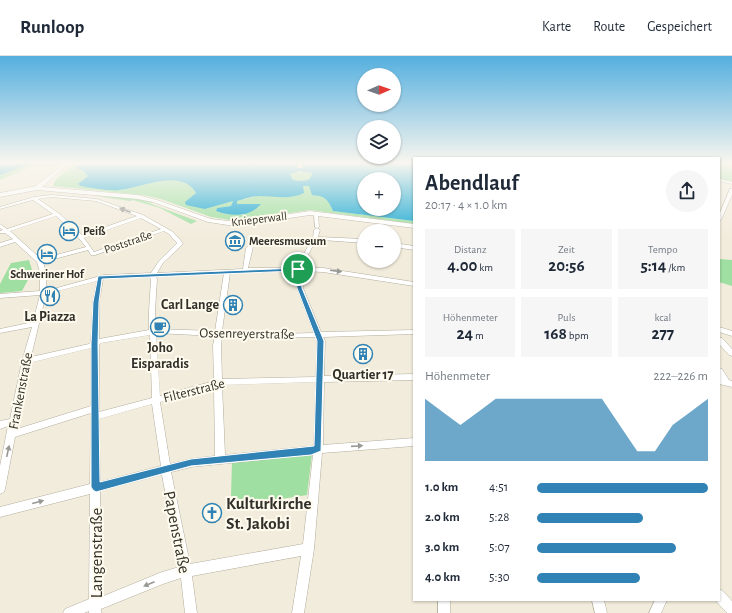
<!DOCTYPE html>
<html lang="de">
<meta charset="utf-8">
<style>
:root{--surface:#fff;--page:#f6f6f7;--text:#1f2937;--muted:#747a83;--line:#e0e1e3;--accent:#3083b4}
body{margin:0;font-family:"Alegreya Sans",sans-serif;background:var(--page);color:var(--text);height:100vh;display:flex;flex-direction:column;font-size:15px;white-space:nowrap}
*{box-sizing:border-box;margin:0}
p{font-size:13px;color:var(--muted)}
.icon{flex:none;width:22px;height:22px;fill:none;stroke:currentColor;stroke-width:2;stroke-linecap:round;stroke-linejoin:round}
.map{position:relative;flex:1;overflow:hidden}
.side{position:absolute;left:413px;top:101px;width:307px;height:444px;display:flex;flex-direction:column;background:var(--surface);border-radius:0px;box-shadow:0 1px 3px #0004}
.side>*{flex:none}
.needle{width:26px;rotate:88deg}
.buttons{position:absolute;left:357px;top:12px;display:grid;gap:8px}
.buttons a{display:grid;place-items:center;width:44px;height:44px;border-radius:50%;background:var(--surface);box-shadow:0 1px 3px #0004;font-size:20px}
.pin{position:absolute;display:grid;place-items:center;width:34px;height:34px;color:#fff;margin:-17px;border:2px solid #fff;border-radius:50%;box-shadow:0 1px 4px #0007}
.round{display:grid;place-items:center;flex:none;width:42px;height:42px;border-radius:21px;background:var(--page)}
.headline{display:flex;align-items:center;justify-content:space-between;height:68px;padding:0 12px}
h1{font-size:22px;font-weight:700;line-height:30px}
.figures{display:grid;grid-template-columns:repeat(3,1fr);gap:6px;height:68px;padding:4px 12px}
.figures div{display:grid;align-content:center;border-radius:0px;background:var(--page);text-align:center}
.figures b{font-size:17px;font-weight:700}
.figures small{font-size:11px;font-weight:400}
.figures p{font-size:11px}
.chart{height:112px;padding:8px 12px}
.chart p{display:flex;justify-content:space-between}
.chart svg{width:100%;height:72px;margin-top:4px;fill:var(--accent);opacity:.7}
ul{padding:0 12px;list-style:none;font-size:13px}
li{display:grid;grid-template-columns:64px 48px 1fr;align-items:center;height:30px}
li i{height:10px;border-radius:5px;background:var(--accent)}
header{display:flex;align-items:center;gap:24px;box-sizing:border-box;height:56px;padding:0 20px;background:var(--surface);border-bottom:1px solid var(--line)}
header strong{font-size:19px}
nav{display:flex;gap:22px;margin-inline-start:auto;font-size:14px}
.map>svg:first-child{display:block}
</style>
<header>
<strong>Runloop</strong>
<nav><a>Karte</a><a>Route</a><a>Gespeichert</a></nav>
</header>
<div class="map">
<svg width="732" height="557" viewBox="0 0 732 557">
<rect width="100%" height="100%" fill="#f2ecdc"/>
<g fill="#9fdfa1">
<polygon points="37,106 61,106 57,110 33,110 0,124 0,119"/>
<path d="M76,106H80L81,108L76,111C80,115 86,115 88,120L80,126C91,128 109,135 119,134C142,133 180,111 196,137L193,140L205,153L233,145L231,150L217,152L216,155L221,157L244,159L242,148H236L237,145L257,140H269L303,130L310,129L328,143L333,155L414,165V168L310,154L248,163L230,164L211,161L161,143L143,139L53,130L55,125Z"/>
<polygon points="719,106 732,106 732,125 719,123"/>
<polygon points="302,115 312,117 312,121 304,125 293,124 290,118"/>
<path d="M89,138C111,140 132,142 154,146L151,147L141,144L197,165L191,168L160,152L133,144L130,145L95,140L111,141Z"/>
<polygon points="719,203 732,204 732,230 719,226"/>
<polygon points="29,204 32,214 14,218 10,224 29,222 22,235 0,237 0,228 11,207"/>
<polygon points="312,398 307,439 234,450 236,448 235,448 235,440 231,440 232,405"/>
</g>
<g fill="#17a7d2" fill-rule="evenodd">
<polygon points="0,106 37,106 0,119"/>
<path d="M79,106H296L298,112H303L301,106H414V165L333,155C328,143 325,140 312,139L309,130H303L304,137C290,144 274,140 260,140C252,140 244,143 237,145V148H261C250,161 232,161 216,155L217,152L231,150L233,145L205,153L186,149L185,146L196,137C180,111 141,133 119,134C107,135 93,132 81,130L78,128L88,120L83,115L76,112L81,108ZM300,115L312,117C311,127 300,125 293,124L290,118ZM364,123H394V153H364Z"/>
</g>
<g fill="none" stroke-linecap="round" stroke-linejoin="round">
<defs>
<g id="street">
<polygon points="719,123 732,126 732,128 719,125"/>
<polygon points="730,133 732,133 732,139 721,164 719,165 719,159"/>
<path d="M51,139L97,143L143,159L173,176L183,187L181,190L163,207L157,217L243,213L246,192L249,189L313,182L314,174L317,172L320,174L318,181L364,183V187L322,184H316L301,212H323L414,226V230L323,216L301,215L303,232L321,276L414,274V278L323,281L325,285L324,320L414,318V324L324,326L323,389L414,382V390L322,397L314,493L304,557H292L301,500L192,520L197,557H185L181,522L163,528L101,553V557H89V555L84,557H63L65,553L89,543L90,438L0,461V451L90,428L91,357L15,381L5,433L4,436L0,438V410L8,370L0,373V365L10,363L22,305L32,271L0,277V273L33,266L40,239L0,242V238L40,235V216L37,206L15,186L0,191V187L13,183L5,177H0V175L3,174L0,172V168L7,173L53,158L33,144L0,153V151L34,141ZM51,141L96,145L137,160L82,179L61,159L38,143ZM56,160L73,175L86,191L41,203L10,175ZM141,162L161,173L94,196L84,182ZM164,175L169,178L177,187L159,205L151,217L104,219L46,235V216L43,206L88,194L91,199H95ZM311,185L296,212H248L253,191ZM273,215H295L297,232L314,277L274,278L222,275L230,217ZM224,217L215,275L156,273L155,255L157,223L155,220ZM149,221L151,223L149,255V274L99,283V246L103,223ZM97,225L93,246L91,286L89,288L31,301L46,238ZM156,277L215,280L213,289L214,325L160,340ZM150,279L152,342L99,356V289L101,287ZM222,280L274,282L316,281L317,285L316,321L222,323L221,289ZM91,292V350L17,373L29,307ZM316,326L314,390L225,399L222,329ZM214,331L215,400L191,403L170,408L160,346ZM152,348L161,410L100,426L99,363ZM313,399L303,488L190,508L171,416L191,411ZM162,419L179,511L162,516L101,541L100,435Z"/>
<polygon points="314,157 318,158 319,171 317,172 315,171"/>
<polygon points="394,187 414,190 414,194 394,191"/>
<polygon points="719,271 732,275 732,280 719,276"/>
<polygon points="719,282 722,282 732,293 732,300 729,299 719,288"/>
<polygon points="719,312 722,313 729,324 732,325 732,331 719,328"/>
<polygon points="719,533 723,535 732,545 732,557 727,557 715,544 719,544"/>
<rect x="438" y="544" width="12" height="13"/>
<polygon points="592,544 604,544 607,557 595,557"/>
<polygon points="655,544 667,544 661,557 649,557"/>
</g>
<polygon id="secondary" points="66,106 71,106 42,131 138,139 157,144 211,163 228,165 243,165 310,155 414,168 414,172 310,159 243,169 228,169 208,166 153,146 138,143 37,134 0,141 0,137 36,130"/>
</defs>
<use href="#street" stroke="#b3ad9e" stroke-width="1"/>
<use href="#secondary" stroke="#b3ad9e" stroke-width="1"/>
<use href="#street" fill="#fff" fill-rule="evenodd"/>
<use href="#secondary" fill="#fff" fill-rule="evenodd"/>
</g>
<defs><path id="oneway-solid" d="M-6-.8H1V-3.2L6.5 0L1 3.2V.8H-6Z"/></defs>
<g fill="#989894">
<use href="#oneway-solid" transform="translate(125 154) rotate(-159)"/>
<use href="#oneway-solid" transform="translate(336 215) rotate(7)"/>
<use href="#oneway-solid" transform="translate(357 390) rotate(-4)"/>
<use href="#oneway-solid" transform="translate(8 395) rotate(-78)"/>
<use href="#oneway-solid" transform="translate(38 446) rotate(-15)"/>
<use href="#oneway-solid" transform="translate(149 528) rotate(157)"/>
</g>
<linearGradient id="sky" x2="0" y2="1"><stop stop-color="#54afdf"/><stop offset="0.58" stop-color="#f9f6ef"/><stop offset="1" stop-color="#f9f6ef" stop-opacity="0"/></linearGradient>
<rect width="732" height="184" fill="url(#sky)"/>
<path fill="#3083b4" stroke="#fff" fill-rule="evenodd" d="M299,212L302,232L324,285L321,395L311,399L191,410L96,436L93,434L91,431V288L93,246L98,220ZM295,215L297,232L317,285L314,390L191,403L100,426L98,288L99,246L102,223Z"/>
<defs>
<symbol id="hotel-ring" viewBox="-11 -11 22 22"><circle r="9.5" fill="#fefaed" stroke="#3083b4" stroke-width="1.5"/><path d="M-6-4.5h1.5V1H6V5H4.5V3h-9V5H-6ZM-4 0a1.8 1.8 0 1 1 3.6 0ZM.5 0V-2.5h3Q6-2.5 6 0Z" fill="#3083b4"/></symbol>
<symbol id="museum-ring" viewBox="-11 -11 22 22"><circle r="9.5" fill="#fefaed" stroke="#3083b4" stroke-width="1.5"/><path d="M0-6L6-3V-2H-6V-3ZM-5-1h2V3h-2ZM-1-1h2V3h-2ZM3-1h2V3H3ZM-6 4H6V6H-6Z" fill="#3083b4"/></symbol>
<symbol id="restaurant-ring" viewBox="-11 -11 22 22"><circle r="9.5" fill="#fefaed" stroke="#3083b4" stroke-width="1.5"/><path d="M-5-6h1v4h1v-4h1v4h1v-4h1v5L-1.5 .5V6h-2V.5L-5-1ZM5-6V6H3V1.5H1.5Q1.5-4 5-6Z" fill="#3083b4"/></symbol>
<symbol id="building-ring" viewBox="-11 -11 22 22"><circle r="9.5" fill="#fefaed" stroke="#3083b4" stroke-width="1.5"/><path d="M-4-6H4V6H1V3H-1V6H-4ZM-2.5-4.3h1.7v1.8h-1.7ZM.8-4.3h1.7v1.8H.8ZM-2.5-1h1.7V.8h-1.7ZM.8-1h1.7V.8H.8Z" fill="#3083b4"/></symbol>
<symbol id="cafe-ring" viewBox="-11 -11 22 22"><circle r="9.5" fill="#fefaed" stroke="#3083b4" stroke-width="1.5"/><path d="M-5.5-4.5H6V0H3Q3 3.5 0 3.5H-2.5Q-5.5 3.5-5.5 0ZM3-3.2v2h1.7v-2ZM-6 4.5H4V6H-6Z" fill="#3083b4"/></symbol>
<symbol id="church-ring" viewBox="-11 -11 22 22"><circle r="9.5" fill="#fefaed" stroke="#3083b4" stroke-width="1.5"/><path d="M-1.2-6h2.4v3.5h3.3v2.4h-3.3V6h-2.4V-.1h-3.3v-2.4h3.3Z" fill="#3083b4"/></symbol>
</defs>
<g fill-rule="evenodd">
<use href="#hotel-ring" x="58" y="164" width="22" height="22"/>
<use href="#museum-ring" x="224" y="174" width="22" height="22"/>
<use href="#hotel-ring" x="36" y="187" width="22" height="22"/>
<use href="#restaurant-ring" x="39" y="229" width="22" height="22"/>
<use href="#building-ring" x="222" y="238" width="22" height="22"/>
<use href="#cafe-ring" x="149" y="260" width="22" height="22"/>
<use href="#building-ring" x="352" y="287" width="22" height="22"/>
<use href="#church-ring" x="201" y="446" width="22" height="22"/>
</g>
<g text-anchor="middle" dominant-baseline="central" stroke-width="4" stroke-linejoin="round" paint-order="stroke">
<g font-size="12" fill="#32302a" stroke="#fefaed">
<text transform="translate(259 163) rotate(-7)">Knieperwall</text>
<text transform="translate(128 186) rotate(-19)">Poststraße</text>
</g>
<g font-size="12" font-weight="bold" fill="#32302a" stroke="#fefaed" text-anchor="start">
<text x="83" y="175">Peiß</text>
<text x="249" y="185">Meeresmuseum</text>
<text x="47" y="218" text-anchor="middle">Schweriner Hof</text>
</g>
<g font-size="14" font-weight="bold" fill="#32302a" stroke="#fefaed">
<text x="219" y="249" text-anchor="end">Carl Lange</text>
<text x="50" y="261">La Piazza</text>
<text x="160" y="292">Joho<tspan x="160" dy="16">Eisparadis</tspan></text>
<text x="363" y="319">Quartier 17</text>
</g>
<g font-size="14" fill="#32302a" stroke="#fefaed">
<text transform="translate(247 278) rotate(1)">Ossenreyerstraße</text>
<text transform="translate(21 335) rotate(-79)">Frankenstraße</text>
<text transform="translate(194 335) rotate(-14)">Filterstraße</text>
</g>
<g font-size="17" font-weight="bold" fill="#32302a" stroke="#fefaed" text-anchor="start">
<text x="226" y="447">Kulturkirche<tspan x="226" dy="20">St. Jakobi</tspan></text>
</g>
<g font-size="17" fill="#32302a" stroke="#fefaed">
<text transform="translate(177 476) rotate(79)">Papenstraße</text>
<text transform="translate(96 497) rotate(-90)">Langenstraße</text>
</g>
</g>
</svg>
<div class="buttons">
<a><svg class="needle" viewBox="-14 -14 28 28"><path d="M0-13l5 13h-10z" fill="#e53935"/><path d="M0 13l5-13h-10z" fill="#747a83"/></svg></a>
<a><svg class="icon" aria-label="layers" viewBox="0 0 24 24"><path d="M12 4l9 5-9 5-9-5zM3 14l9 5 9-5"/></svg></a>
<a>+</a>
<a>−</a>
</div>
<div class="pin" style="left:298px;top:213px;background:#1e9e55"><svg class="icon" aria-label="arrive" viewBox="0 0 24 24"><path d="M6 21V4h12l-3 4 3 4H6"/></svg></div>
<section class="side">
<div class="headline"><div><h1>Abendlauf</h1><p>20:17 · 4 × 1.0 km</p></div><a class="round"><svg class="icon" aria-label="share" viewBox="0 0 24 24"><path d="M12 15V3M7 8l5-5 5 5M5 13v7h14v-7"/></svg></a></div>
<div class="figures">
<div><p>Distanz</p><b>4.00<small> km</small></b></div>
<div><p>Zeit</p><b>20:56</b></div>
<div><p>Tempo</p><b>5:14<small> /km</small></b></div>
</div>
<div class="figures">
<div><p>Höhenmeter</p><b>24<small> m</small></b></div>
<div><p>Puls</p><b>168<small> bpm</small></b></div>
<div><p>kcal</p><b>277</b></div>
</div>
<div class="chart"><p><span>Höhenmeter</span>222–226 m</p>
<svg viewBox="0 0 160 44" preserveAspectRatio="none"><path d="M0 44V6L10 14L20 22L30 14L40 6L50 6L60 6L70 6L80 6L90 6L100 6L110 22L120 38L130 38L140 22L150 14L160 6V44z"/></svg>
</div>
<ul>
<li><b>1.0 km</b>4:51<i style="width:100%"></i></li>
<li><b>2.0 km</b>5:28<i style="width:62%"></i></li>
<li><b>3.0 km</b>5:07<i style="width:81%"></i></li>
<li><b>4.0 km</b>5:30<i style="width:60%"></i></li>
</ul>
</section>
</div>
